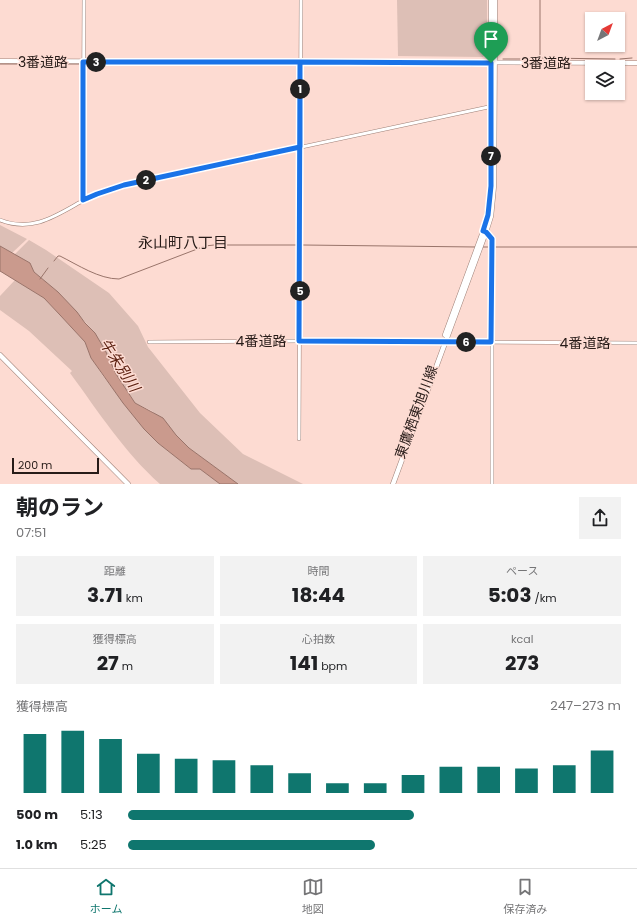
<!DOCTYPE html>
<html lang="ja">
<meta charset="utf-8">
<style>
:root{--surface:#fff;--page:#f2f2f2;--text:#202124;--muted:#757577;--line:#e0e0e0;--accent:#0f766e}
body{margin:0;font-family:Poppins,"Noto Sans JP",sans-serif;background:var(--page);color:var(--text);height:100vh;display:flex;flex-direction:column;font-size:15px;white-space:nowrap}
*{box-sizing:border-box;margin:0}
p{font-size:13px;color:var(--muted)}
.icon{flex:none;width:22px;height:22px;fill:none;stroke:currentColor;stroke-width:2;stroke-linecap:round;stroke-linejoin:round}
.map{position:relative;height:484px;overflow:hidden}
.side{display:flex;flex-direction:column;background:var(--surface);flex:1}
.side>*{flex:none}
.needle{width:26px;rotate:41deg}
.tools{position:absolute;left:585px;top:12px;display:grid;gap:8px}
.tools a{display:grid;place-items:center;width:40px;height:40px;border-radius:0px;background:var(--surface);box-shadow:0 1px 3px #0004;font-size:20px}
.scale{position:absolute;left:12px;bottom:10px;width:87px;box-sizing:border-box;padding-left:4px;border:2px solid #271b18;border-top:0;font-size:11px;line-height:14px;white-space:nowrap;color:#271b18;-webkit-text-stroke:3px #fddbd2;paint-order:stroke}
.pin{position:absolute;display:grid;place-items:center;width:34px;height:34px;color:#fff;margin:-41px -17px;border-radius:50% 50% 50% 0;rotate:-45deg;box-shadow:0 0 4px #0007}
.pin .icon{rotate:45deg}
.km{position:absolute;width:20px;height:20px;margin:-10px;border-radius:50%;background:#222;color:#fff;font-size:11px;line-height:20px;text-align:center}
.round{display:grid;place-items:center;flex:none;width:42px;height:42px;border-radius:0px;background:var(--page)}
.summary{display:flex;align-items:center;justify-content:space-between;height:68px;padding:0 16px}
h1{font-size:22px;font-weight:700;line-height:30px}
.stats{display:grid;grid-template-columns:repeat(3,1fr);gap:6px;height:68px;padding:4px 16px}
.stats div{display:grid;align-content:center;border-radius:0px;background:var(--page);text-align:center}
.stats b{font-size:20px;font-weight:700}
.stats small{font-size:11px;font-weight:400}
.stats p{font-size:11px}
.chart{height:112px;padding:8px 16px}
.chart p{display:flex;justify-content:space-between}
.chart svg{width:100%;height:72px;margin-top:4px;stroke:var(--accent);stroke-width:6}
ul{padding:0 16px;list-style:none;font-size:13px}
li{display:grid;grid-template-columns:64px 48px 1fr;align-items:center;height:30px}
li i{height:10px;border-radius:5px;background:var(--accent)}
.dock{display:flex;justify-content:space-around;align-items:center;height:56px;border-top:1px solid var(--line);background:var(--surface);font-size:11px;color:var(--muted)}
.dock a{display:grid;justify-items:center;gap:2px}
.dock .selected{color:var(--accent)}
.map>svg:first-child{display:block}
</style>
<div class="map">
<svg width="637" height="484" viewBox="0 0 637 484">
<rect width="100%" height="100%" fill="#fddbd2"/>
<g fill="#ddbfb6">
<polygon points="397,0 487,0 487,53 483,57 398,56"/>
<polygon points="0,225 27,239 12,253 0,246"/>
<polygon points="29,240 46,250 109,293 138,326 148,347 200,413 243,454 303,484 238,484 204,459 189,448 152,411 135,403 116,374 106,352 95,333 58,292 34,272 30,263 14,255"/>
<path d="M15,280L44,298L85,342L91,358L103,376L144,429L158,443L191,469H200L220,484H160C124,452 98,411 70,373L72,371L29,331L0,310V296Z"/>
</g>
<polygon fill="#ca9a8d" stroke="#99746a" points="0,246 30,263 34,272 58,292 77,312 85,323 95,333 106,352 116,374 135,403 163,418 176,435 189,448 238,484 220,484 200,469 191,469 158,443 144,429 123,403 91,358 85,342 60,315 44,298 0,271"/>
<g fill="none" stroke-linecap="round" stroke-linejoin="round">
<g stroke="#99746a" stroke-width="1">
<polyline points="540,58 540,0"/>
<polyline points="542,58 615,59"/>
<polyline points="503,59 520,59"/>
<polyline points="524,59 537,58"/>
<polyline points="620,59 632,58"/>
<polyline points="0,64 18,64"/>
<polyline points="35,64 50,64"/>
<polyline points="55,64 79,64"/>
<polyline points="88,64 123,64"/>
<polyline points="128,64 187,65"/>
<polyline points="192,65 238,64"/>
<polyline points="243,65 297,65"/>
<polyline points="303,65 333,65"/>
<polyline points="338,65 361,65"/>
<polyline points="366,65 412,65"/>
<polyline points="417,65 466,65"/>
<polyline points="471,66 483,65"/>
<polyline points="302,245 476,247"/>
<polyline points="482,247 490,247"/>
<polyline points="494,247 637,247"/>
<path d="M54,261L58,256H60C78,265 99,279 119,279L205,246L214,245H298"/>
<polyline points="40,279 48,268"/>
</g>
<defs>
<g id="street">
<polyline points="83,200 84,0"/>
<path d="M0,220C33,233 57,215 84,200C97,193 111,189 125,185L493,106"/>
<polyline points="486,232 492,239 492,484"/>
<polyline points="149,342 299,341 637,343"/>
<polyline points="299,439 301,0"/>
</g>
<polyline id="secondary" points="0,61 637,63"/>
<g id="primary">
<polyline points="445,335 483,232 487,215 491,186 491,0"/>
<polyline points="0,355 128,484"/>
<polyline points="393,484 486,232 491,216 494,185 495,0"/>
</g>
</defs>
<use href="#street" stroke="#9e8077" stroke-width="4"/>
<use href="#secondary" stroke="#9e8077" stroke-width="5"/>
<use href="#primary" stroke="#9e8077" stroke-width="5.5"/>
<use href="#street" stroke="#fff" stroke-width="3"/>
<use href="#secondary" stroke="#fff" stroke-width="4"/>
<use href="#primary" stroke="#fff" stroke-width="4.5"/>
</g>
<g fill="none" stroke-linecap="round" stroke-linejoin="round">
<defs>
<path id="route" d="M491,63L300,62V147L124,185L97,194L83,200V62H300C300,155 300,248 299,341L491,342L492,239L486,232L483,231L488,215L491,186V63"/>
</defs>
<use href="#route" stroke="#fff" stroke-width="8"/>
<use href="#route" stroke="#1a73e8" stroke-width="5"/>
</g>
<g text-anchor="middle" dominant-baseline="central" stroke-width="3" stroke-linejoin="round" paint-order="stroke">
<g font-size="14" fill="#271b18" stroke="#fddbd2">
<text x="43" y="62">3番道路</text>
<text x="546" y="63">3番道路</text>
<text x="261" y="341">4番道路</text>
<text x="585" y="343">4番道路</text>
<text transform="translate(416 412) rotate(-70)">東鷹栖東旭川線</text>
</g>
<g font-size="15" fill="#271b18" stroke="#fddbd2">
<text x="183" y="242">永山町八丁目</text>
</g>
<g font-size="15" font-style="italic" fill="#5b2010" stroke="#fddbd2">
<text transform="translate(120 365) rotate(57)">牛朱別川</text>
</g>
</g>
</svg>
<div class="tools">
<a><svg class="needle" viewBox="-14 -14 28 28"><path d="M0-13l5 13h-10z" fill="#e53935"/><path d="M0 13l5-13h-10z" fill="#757577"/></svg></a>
<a><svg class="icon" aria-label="layers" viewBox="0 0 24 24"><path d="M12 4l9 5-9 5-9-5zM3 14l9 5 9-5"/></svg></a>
</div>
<div class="scale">200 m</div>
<div class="pin" style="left:491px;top:63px;background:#1e9e55"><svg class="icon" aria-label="arrive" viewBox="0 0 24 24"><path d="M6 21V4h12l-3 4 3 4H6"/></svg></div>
<b class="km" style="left:300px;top:89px">1</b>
<b class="km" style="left:146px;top:180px">2</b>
<b class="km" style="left:96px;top:62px">3</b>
<b class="km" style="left:300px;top:291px">5</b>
<b class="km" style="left:466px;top:342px">6</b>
<b class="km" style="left:491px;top:156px">7</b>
</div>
<section class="side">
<div class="summary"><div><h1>朝のラン</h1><p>07:51</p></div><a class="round"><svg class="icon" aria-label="share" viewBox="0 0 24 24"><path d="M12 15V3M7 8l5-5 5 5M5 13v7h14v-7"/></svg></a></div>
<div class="stats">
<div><p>距離</p><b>3.71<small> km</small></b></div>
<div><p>時間</p><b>18:44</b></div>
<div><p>ペース</p><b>5:03<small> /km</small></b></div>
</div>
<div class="stats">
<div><p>獲得標高</p><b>27<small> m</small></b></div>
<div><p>心拍数</p><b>141<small> bpm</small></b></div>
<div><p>kcal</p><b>273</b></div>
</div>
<div class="chart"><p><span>獲得標高</span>247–273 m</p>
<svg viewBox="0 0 160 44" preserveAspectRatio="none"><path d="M5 44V8M15 44V6M25 44V11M35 44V20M45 44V23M55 44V24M65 44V27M75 44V32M85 44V38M95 44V38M105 44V33M115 44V28M125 44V28M135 44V29M145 44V27M155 44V18"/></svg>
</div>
<ul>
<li><b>500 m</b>5:13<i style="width:58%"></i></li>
<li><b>1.0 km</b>5:25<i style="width:50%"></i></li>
</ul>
</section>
<nav class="dock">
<a class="selected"><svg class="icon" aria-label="home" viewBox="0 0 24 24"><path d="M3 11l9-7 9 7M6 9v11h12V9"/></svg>ホーム</a>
<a><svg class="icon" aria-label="map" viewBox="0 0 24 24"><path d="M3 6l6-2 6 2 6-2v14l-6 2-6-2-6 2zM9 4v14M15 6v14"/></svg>地図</a>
<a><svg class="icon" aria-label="saved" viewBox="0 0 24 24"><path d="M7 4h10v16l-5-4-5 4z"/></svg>保存済み</a>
</nav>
